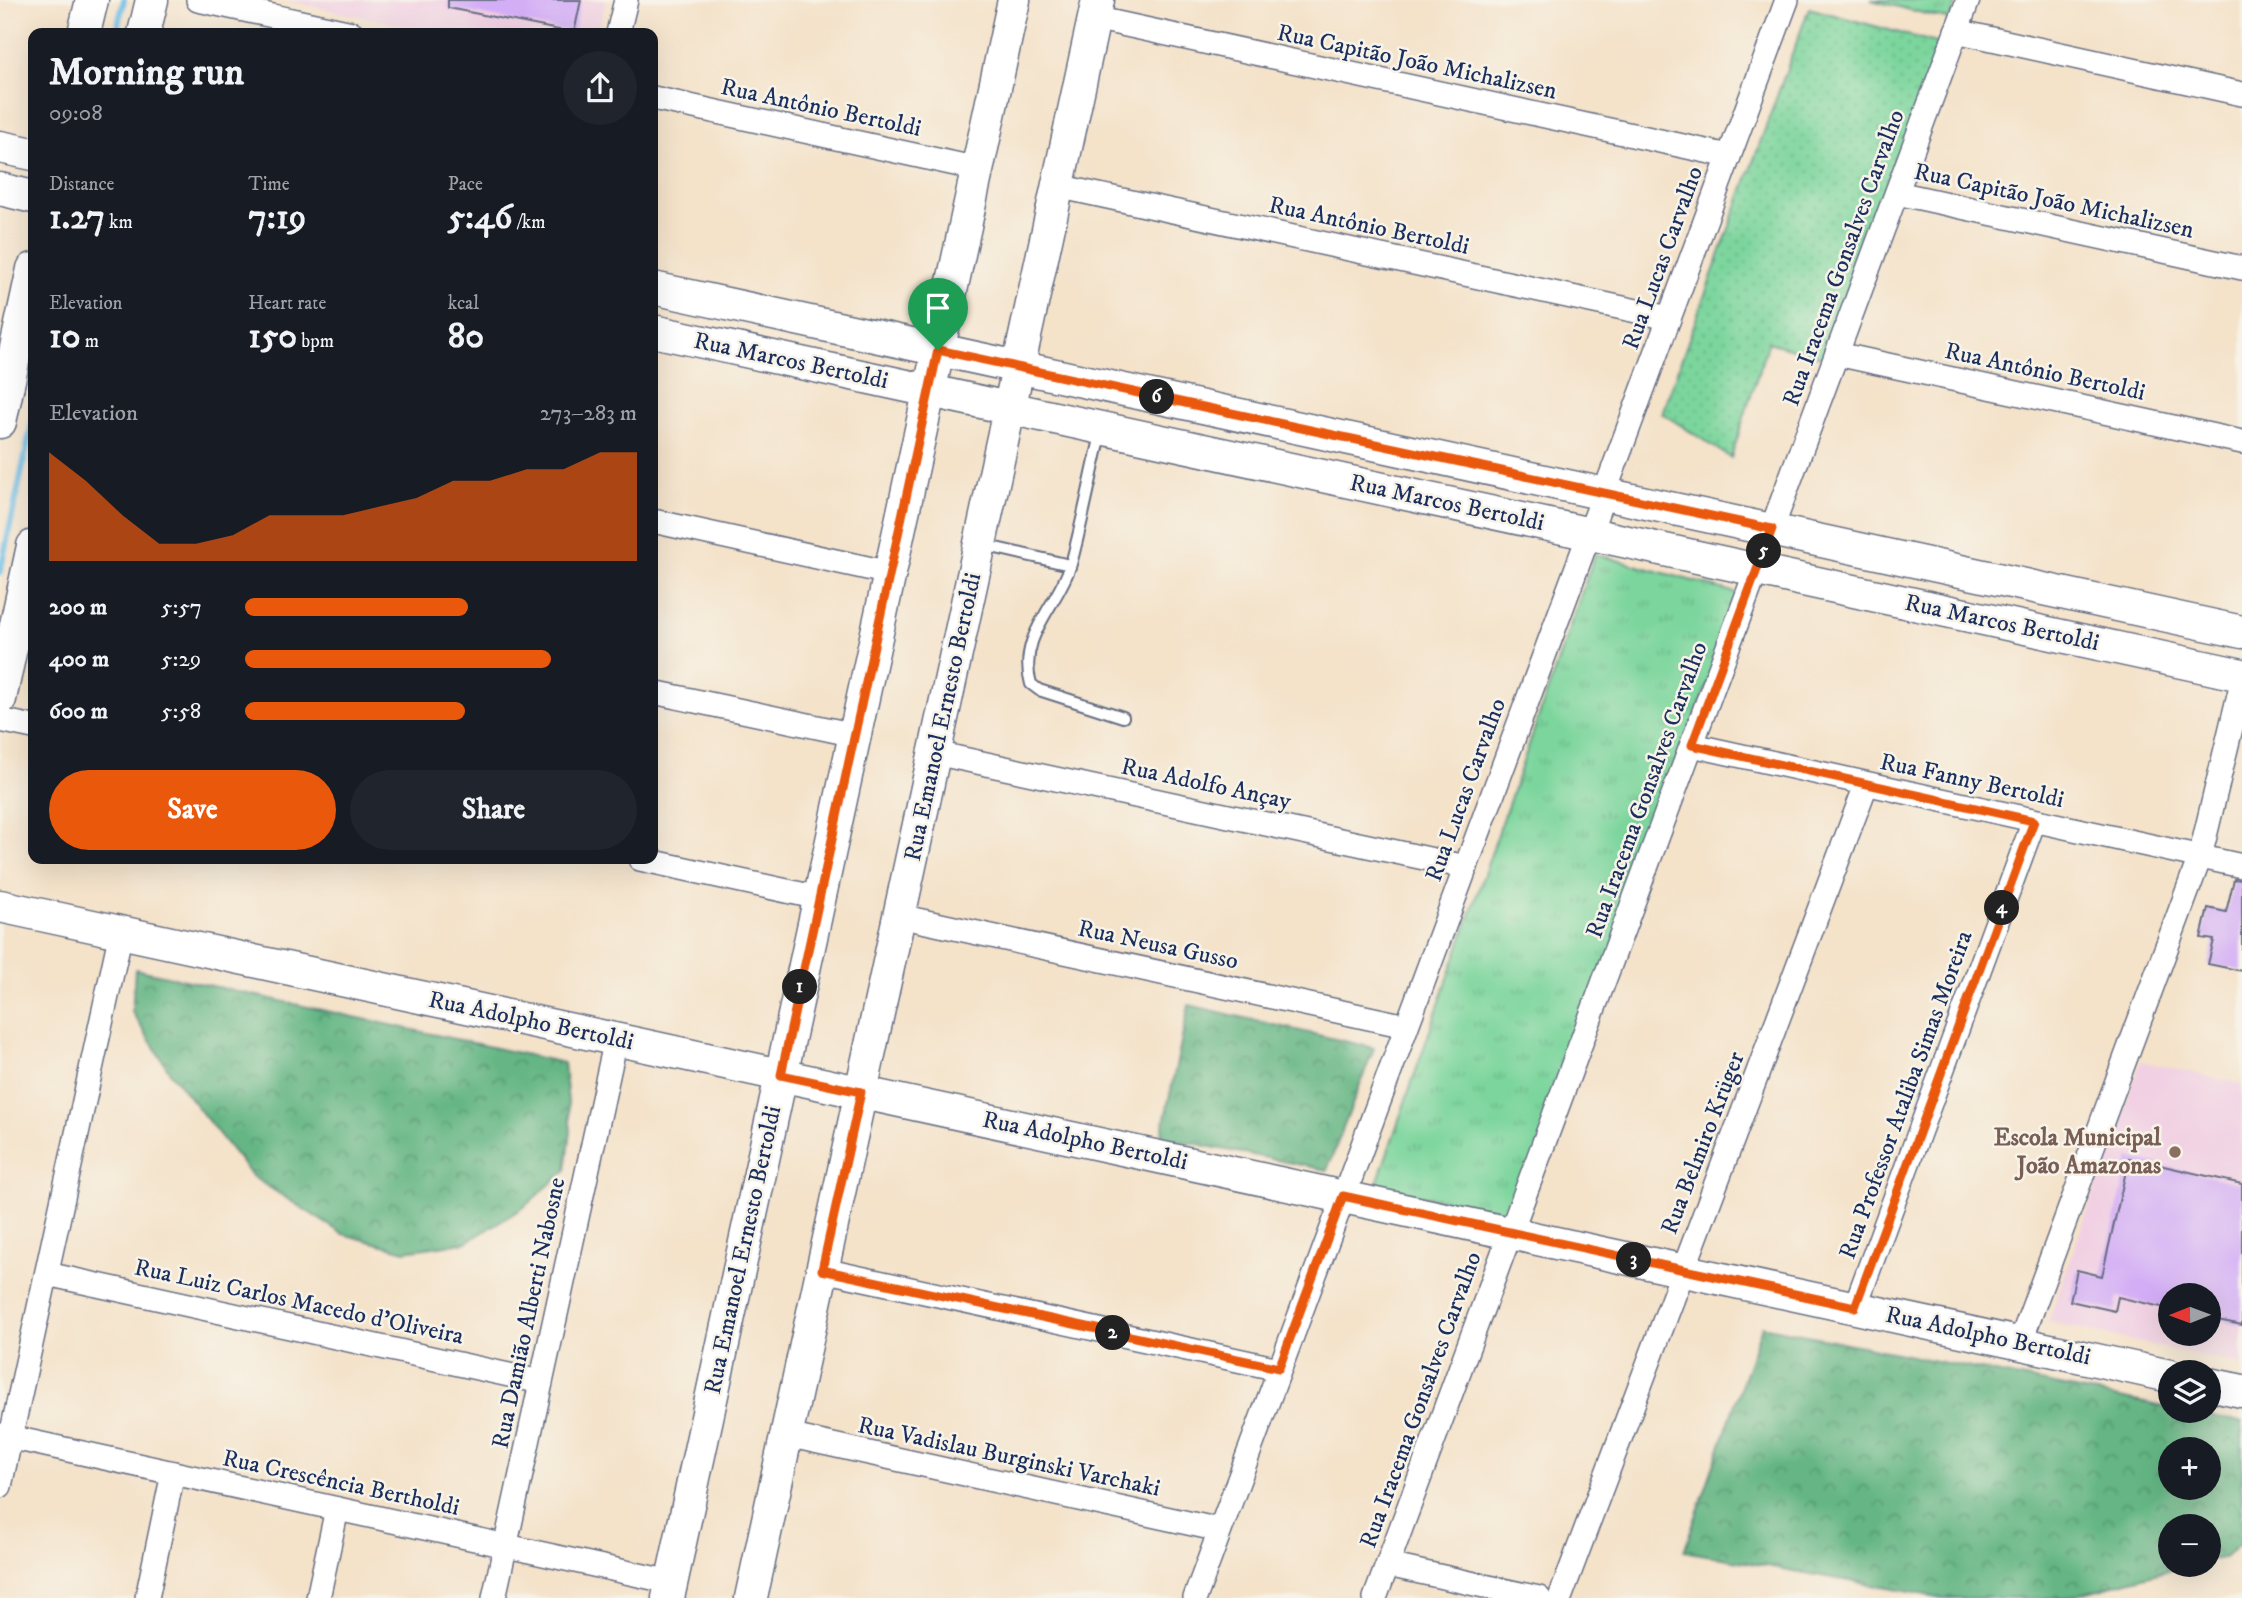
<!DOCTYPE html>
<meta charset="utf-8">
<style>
:root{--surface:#171b24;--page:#20242c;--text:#f1f3f6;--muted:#9ea1a6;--accent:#ea580c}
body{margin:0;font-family:"IM FELL DW Pica",serif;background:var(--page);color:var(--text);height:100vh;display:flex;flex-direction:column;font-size:26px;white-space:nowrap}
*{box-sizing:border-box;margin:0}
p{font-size:23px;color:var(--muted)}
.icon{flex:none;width:38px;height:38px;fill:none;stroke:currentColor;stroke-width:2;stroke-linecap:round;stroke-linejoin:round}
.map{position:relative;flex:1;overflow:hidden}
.drawer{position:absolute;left:28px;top:28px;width:630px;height:836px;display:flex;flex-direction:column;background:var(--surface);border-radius:14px;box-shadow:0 7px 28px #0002}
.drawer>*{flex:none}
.needle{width:46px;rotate:269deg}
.buttons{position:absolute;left:2158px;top:1283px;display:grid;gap:14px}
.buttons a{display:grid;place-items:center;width:63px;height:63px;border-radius:50%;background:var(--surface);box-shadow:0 7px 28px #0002;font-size:35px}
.pin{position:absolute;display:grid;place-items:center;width:60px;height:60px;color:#fff;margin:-72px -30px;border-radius:50% 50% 50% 0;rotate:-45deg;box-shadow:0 0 7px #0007}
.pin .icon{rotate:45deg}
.km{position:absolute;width:35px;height:35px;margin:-18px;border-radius:50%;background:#222;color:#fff;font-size:19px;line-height:35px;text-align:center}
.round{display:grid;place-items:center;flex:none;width:74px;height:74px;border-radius:37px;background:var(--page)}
.head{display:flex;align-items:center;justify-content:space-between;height:119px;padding:0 21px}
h1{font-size:38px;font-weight:700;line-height:52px}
.stats{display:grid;grid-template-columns:repeat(3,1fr);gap:10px;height:119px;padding:7px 21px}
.stats div{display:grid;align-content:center}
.stats b{font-size:35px;font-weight:700}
.stats small{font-size:19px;font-weight:400}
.stats p{font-size:19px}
.chart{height:196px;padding:14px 21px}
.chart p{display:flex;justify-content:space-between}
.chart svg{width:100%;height:126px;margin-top:7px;fill:var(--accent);opacity:.7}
.primary-button{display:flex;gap:14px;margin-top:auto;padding:14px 21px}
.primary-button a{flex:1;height:80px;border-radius:42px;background:var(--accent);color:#fff;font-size:28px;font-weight:700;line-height:80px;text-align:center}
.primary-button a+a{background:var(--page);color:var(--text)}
ul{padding:0 21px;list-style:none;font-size:23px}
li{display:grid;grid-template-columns:112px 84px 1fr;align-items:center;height:52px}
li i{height:18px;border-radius:9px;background:var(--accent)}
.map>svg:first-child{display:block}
</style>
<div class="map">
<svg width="2242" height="1598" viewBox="0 0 2242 1598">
<defs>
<pattern id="grass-tufts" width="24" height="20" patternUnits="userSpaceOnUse" patternTransform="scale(1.75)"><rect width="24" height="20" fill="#7cd59c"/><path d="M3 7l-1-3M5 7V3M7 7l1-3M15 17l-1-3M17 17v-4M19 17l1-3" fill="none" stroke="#6bb789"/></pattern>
<pattern id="forest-crowns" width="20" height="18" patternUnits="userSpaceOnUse" patternTransform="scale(1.75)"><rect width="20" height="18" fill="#65b684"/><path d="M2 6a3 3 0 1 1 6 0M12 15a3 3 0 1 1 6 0" fill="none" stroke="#52946f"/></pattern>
<pattern id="garden-dots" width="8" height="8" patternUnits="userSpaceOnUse" patternTransform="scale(1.75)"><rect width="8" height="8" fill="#7cd59c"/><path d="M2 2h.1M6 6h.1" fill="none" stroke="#6bb789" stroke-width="1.8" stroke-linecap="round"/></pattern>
</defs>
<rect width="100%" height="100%" fill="#f7f3e8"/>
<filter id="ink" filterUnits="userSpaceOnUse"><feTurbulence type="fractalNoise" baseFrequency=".0143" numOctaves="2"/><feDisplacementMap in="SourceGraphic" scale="14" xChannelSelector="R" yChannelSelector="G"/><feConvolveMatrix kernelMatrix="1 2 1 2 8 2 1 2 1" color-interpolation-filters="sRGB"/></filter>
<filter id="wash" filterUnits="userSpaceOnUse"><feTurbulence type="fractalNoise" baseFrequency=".00686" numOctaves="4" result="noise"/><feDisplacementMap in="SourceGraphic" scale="28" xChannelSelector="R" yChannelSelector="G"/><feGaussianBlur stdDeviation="1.57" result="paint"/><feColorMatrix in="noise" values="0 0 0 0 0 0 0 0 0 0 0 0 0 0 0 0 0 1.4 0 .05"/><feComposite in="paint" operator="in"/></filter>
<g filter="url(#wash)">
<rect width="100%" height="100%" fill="#f4e2c9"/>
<g fill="#f1d0e3" fill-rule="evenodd">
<polygon points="283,0 606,0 598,33 439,33"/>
<path d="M2141,1061L2242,1084V1365L2048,1322ZM2170,1295H2208V1334H2170Z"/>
</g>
<g fill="url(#grass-tufts)" stroke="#4c827d" stroke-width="2">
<polygon points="1871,0 1957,0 1950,20"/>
<polygon points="1595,554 1740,594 1515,1215 1376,1186"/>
</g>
<g fill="url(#forest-crowns)" stroke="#407271" stroke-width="2" fill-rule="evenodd">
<polygon points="135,969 564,1063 571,1131 566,1170 524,1207 467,1242 405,1251 343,1234 253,1177 171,1074 132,1012"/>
<polygon points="1189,1005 1374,1048 1327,1170 1161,1137"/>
<path d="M1762,1326L2170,1408V1410L2242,1422V1542L2226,1556L2209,1560L2208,1526H2170V1564L2187,1565L2066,1598H1943L1684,1551ZM2170,1449H2208V1488H2170Z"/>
</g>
<polygon fill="url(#garden-dots)" stroke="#4c827d" stroke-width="2" points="1809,8 1940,44 1831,360 1768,342 1731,458 1662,413"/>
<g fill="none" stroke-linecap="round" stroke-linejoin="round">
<g stroke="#6abde6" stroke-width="6">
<polyline points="116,33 124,0"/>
<polyline points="0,573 33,419"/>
</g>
</g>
<g id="blocks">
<g fill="#d3adf6">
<polygon points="448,0 581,0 574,33 448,8"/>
<polygon points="2234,879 2242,880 2242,971 2208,964 2214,940 2201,938 2208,908 2226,912"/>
<polygon points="2129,1158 2242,1184 2242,1325 2208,1318 2208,1295 2170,1295 2170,1309 2118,1297 2115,1311 2070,1301 2077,1270 2102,1276"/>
</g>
</g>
</g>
<g filter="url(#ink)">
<use href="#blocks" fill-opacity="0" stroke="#676e83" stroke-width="2"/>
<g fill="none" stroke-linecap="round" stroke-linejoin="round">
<defs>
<g id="lane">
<path d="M1102,431C1091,475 1083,520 1071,564C1058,606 1017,636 1031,684L1039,690L1123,717"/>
<polyline points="983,545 1070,565"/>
</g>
<g id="street">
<polyline points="198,0 352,33"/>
<polyline points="1094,18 1729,156"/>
<polyline points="1956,31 2242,94"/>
<polyline points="618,33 626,0"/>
<polyline points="653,98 978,169"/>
<polyline points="1057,186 1669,318"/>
<polyline points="1897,193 2242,268"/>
<polyline points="1837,354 2242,442"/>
<polyline points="653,521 890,573"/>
<polyline points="653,692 855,735"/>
<polyline points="0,720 33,727"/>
<polyline points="1692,745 2242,866"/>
<polyline points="935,753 1466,867"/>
<polyline points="640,859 819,898"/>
<polyline points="899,916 1406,1026"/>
<polyline points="823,1270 1279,1369"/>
<polyline points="47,1274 541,1382"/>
<polyline points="1855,1307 2034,821"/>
<polyline points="2020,1343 2200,857 2242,682"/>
<polyline points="0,1435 671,1582"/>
<polyline points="787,1435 1220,1530"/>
<polyline points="0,1486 121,932"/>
<polyline points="1388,1565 1539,1598"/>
<polyline points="147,1598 173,1473"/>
<polyline points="318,1598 337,1509"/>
<polyline points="494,1598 616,1039"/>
<polyline points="1195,1598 1787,0"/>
<polyline points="1375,1598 1968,0"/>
<polyline points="1560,1598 1866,785"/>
</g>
<g id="secondary">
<polyline points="84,33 92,0"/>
<polyline points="144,33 152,0"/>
<polyline points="0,147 33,154"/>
<polyline points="0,189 33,197"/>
<polyline points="653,288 2242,632"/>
<polyline points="653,331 2242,675"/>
<polyline points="0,422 33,269"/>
<polyline points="0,699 33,546"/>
<polyline points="0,906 2170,1376"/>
<polyline points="2208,1384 2242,1391"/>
<polyline points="668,1598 1014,0"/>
<polyline points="751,1598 1098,0"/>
</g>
</defs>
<use href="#lane" stroke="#676e83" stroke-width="14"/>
<use href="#street" stroke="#676e83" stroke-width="26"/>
<use href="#secondary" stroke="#676e83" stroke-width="35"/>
<use href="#lane" stroke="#fff" stroke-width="10"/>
<use href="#street" stroke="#fff" stroke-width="23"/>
<use href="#secondary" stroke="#fff" stroke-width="32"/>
</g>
</g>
<g fill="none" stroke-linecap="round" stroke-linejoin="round" filter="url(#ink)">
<defs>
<polygon id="route" points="938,350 1772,529 1692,745 2034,821 1855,1307 1343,1196 1279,1368 822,1270 861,1092 781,1075"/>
</defs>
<use href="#route" stroke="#fff" stroke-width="14"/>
<use href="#route" stroke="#ea580c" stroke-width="9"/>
</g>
<circle fill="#8d6e63" stroke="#f7f3e8" stroke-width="2.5" cx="2175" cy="1152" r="7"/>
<g text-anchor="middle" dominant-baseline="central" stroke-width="5" stroke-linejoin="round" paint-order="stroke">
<g font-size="24" fill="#1b2f5e" stroke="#f7f3e8">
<text transform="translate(1417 62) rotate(12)">Rua Capitão João Michalizsen</text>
<text transform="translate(821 108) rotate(12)">Rua Antônio Bertoldi</text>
<text transform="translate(2054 201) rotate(12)">Rua Capitão João Michalizsen</text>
<text transform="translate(1369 226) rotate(12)">Rua Antônio Bertoldi</text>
<text transform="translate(1663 258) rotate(-70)">Rua Lucas Carvalho</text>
<text transform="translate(1844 258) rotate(-70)">Rua Iracema Gonsalves Carvalho</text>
<text transform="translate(791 361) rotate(12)">Rua Marcos Bertoldi</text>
<text transform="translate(2045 372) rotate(12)">Rua Antônio Bertoldi</text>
<text transform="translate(1447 503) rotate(12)">Rua Marcos Bertoldi</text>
<text transform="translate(2002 623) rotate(12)">Rua Marcos Bertoldi</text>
<text transform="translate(943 717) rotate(-78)">Rua Emanoel Ernesto Bertoldi</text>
<text transform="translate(1972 781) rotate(12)">Rua Fanny Bertoldi</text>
<text transform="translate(1206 784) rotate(12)">Rua Adolfo Ançay</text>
<text transform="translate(1466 790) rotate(-70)">Rua Lucas Carvalho</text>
<text transform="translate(1647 790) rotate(-70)">Rua Iracema Gonsalves Carvalho</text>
<text transform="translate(1158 945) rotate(12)">Rua Neusa Gusso</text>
<text transform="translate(531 1021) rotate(12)">Rua Adolpho Bertoldi</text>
<text transform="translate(1906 1095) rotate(-70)">Rua Professor Ataliba Simas Moreira</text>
<text transform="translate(1085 1141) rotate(12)">Rua Adolpho Bertoldi</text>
<text transform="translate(1703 1143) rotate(-69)">Rua Belmiro Krüger</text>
<text transform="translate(743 1250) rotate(-78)">Rua Emanoel Ernesto Bertoldi</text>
<text transform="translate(299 1302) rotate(12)">Rua Luiz Carlos Macedo d'Oliveira</text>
<text transform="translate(529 1313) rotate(-78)">Rua Damião Alberti Nabosne</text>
<text transform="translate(1988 1336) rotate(12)">Rua Adolpho Bertoldi</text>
<text transform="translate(1421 1400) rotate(-70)">Rua Iracema Gonsalves Carvalho</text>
<text transform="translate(1009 1457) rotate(12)">Rua Vadislau Burginski Varchaki</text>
<text transform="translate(341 1483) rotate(12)">Rua Crescência Bertholdi</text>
</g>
<g font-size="24" font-weight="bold" fill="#785e54" stroke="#f7f3e8" text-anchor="end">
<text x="2161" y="1138">Escola Municipal<tspan x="2161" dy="28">João Amazonas</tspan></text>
</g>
</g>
</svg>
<div class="buttons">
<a><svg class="needle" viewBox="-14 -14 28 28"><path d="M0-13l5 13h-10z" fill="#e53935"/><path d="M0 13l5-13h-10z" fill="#9ea1a6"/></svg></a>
<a><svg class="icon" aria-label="layers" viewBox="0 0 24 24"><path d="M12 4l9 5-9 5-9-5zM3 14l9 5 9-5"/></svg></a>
<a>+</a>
<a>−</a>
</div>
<div class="pin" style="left:938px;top:350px;background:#1e9e55"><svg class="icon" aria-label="arrive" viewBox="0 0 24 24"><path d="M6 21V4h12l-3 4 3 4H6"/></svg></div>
<b class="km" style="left:800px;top:987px">1</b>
<b class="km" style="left:1113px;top:1333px">2</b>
<b class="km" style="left:1634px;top:1260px">3</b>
<b class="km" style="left:2002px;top:908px">4</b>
<b class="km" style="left:1764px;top:551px">5</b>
<b class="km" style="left:1157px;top:397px">6</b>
<section class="drawer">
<div class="head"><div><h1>Morning run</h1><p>09:08</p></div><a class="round"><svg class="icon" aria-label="share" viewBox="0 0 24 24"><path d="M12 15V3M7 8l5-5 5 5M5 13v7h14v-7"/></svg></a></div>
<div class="stats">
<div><p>Distance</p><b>1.27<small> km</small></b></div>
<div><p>Time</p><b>7:19</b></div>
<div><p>Pace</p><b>5:46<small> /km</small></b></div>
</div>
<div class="stats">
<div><p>Elevation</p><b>10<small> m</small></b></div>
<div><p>Heart rate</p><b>150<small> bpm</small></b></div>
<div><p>kcal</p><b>80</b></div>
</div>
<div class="chart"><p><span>Elevation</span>273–283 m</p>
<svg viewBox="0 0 160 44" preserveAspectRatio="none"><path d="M0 44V6L10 16L20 28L30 38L40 38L50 35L60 28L70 28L80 28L90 25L100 22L110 16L120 16L130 12L140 12L150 6L160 6V44z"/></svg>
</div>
<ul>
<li><b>200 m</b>5:57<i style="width:57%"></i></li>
<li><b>400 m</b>5:29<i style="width:78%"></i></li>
<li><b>600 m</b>5:58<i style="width:56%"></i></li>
</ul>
<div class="primary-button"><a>Save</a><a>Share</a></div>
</section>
</div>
